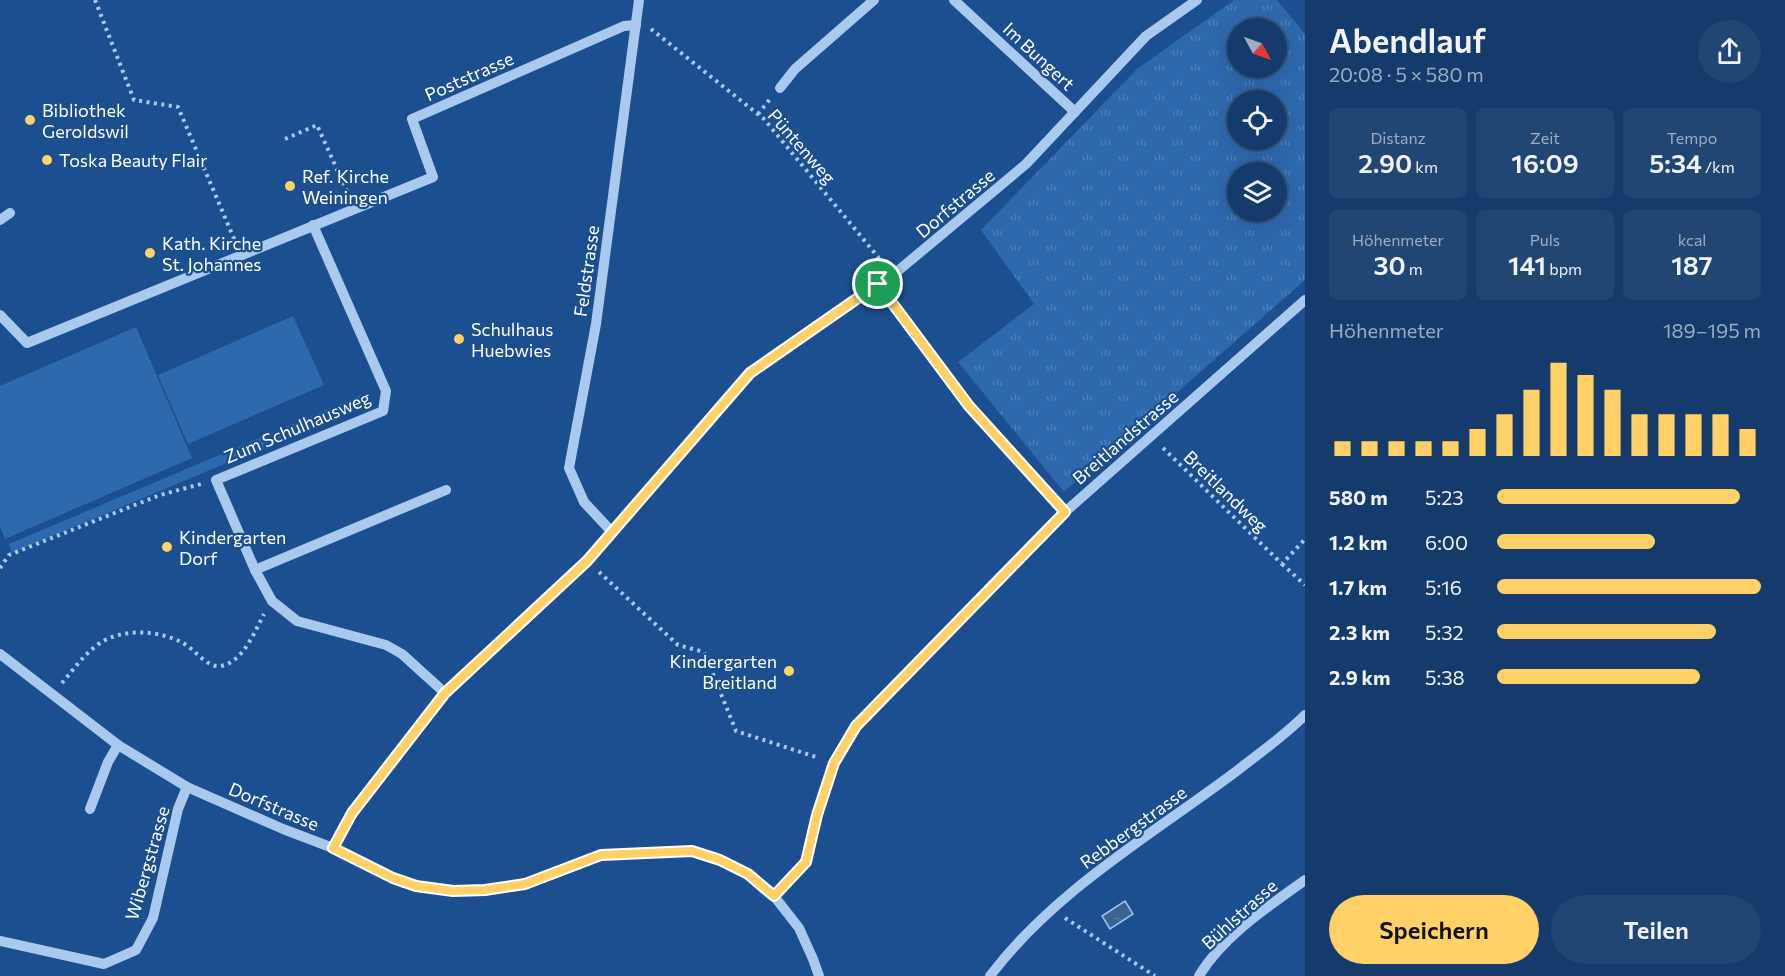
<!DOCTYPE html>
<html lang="de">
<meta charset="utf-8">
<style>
:root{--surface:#143b6b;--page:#214673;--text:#f1f3f6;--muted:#9dadc1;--line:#33557e;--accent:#ffd166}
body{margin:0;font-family:Commissioner,sans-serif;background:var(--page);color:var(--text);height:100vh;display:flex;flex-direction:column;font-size:22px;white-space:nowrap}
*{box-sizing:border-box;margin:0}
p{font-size:20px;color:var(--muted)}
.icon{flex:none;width:33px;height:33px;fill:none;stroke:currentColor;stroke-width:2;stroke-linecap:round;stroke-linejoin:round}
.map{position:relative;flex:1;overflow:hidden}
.sheet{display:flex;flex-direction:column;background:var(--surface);width:480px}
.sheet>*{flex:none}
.needle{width:39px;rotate:130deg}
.tools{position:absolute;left:1227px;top:18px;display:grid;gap:12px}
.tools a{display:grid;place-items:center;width:60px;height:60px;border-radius:50%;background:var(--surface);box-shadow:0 6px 24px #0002,0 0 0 2px var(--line);font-size:30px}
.pin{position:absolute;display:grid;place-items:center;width:51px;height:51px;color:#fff;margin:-26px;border:3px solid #fff;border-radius:50%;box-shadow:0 2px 6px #0007}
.round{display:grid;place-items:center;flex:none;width:63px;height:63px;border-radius:32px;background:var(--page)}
.overview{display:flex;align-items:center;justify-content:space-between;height:102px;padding:0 24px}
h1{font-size:33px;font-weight:600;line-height:45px}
.metrics{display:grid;grid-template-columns:repeat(3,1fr);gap:9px;height:102px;padding:6px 24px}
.metrics div{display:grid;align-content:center;border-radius:9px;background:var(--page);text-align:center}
.metrics b{font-size:26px;font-weight:600}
.metrics small{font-size:16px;font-weight:400}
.metrics p{font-size:16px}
.chart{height:168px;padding:12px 24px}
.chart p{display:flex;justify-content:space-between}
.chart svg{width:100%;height:108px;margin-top:6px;stroke:var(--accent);stroke-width:6}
.action{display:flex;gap:12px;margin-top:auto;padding:12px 24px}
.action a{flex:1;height:69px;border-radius:36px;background:var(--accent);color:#111;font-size:24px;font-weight:600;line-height:69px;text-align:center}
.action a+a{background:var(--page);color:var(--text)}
ul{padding:0 24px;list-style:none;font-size:20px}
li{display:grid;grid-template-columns:96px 72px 1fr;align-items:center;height:45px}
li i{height:15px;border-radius:8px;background:var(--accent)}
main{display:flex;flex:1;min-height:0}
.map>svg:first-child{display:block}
</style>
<main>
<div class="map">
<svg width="1305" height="976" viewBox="0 0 1305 976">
<defs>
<pattern id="grass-tufts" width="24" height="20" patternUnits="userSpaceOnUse" patternTransform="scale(1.5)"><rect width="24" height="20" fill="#2e69ad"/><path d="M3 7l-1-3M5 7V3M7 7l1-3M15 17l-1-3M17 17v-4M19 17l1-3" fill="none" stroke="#4d80b9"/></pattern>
<pattern id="water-ripples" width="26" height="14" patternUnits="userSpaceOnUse" patternTransform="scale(1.5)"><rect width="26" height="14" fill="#3c6290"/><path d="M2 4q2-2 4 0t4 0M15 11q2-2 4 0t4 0" fill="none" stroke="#597aa1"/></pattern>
</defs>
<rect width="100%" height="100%" fill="#1b4f8f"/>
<path fill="url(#grass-tufts)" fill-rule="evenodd" d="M1234,0H1277L1305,34V280L1064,492L958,362L1034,304L981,230L1137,69ZM1238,28H1276V68H1238ZM1238,100H1276V140H1238ZM1238,172H1276V212H1238Z"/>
<g fill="#2e69ad">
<polygon points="293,316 324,385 188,444 158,375"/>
<polygon points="136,327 192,458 5,539 0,527 0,386"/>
<polygon points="366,393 370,403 12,553 9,544"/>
</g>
<polygon fill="url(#water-ripples)" stroke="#9cc4f0" stroke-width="1.5" points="1125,901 1133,914 1110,929 1102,916"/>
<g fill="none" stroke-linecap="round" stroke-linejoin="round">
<g stroke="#a9c9ee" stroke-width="4" stroke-dasharray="3 4.5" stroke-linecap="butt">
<polyline points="95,0 134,100 178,107 235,241"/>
<polyline points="651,29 764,119 883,263"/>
<polyline points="758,114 771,98"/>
<polyline points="285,139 317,125 348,194"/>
<polyline points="1163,448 1282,564 1305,539"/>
<polyline points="1282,564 1305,585"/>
<polyline points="0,568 9,555 160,495 201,484"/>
<polyline points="599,572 678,645 704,652 736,731 819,758"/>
<path d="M62,683C74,669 84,654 100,643C123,628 159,630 183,643C195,649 206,668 221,666C243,662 255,631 264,614"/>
<polyline points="1065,918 1155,976"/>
</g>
<g stroke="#a9c9ee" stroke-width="10">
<polyline points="954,0 1075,112"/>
<polyline points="780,88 795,69 874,0"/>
<polyline points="0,220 10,213"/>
<polyline points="313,225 386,391 383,411 216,480 255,570 272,601 297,621 386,645 402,654 445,693"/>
<polyline points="878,284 969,407 1065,512"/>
<polyline points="0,315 27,343 433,177 412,119 624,26 636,25"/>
<polyline points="612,532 584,502 569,468 596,324 639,0"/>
<polyline points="255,570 446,490"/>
<polyline points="0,654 118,745 187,787 283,829 333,848 393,878 416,886 453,891 485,890 526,884 601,855 692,851 719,860 748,874 774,896 799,928 813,959 819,976"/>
<polyline points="90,809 108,762 118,745"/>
<polyline points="333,848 352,813 445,693 587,561 750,373 893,275 1026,164 1146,36 1197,0"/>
<polyline points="774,896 806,862 817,815 834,763 857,726 1065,512 1305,300"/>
<polyline points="0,941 104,964 136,950 153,918 178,809 187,787"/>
<path d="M990,976C1055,890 1153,834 1238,770C1261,752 1284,736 1305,715"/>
<path d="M1199,976C1222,937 1269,906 1305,880"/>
</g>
</g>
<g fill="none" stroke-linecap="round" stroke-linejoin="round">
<defs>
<polygon id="route" points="878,284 969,406 1065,512 856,726 834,763 817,815 806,862 774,896 748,874 720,860 692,851 601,855 525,884 485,890 453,891 416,886 393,878 333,848 352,813 445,693 587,561 750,373"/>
</defs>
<use href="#route" stroke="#fff" stroke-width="12"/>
<use href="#route" stroke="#ffd166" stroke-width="8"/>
</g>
<g fill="#ffd166" stroke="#1b4f8f" stroke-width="2">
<circle cx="30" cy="120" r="6"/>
<circle cx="47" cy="160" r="6"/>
<circle cx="290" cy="186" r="6"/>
<circle cx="150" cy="253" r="6"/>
<circle cx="459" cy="339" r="6"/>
<circle cx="167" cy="547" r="6"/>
<circle cx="789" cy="671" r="6"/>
</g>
<g text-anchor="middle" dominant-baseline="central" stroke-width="4.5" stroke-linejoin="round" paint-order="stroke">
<g font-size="18" fill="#fff" stroke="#1b4f8f">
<text transform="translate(1039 56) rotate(43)">Im Bungert</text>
<text transform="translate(469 76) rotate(-24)">Poststrasse</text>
<text transform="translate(802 146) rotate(49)">Püntenweg</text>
<text transform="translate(955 203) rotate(-40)">Dorfstrasse</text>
<text transform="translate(586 271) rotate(-82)">Feldstrasse</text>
<text transform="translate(297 427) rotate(-23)">Zum Schulhausweg</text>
<text transform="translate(1125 437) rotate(-41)">Breitlandstrasse</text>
<text transform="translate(1226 491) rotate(44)">Breitlandweg</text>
<text transform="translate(274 806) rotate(23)">Dorfstrasse</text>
<text transform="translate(1133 827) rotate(-36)">Rebbergstrasse</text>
<text transform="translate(147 863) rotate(-74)">Wibergstrasse</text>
<text transform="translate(1239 914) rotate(-42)">Bühlstrasse</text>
</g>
<g font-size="18" fill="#fff" stroke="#1b4f8f" text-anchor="start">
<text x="42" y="110">Bibliothek<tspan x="42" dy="21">Geroldswil</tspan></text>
<text x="59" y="160">Toska Beauty Flair</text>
<text x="302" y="176">Ref. Kirche<tspan x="302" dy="21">Weiningen</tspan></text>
<text x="162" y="243">Kath. Kirche<tspan x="162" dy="21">St. Johannes</tspan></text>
<text x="471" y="329">Schulhaus<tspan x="471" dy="21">Huebwies</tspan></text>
<text x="179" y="537">Kindergarten<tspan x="179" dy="21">Dorf</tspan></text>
<text x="777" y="661" text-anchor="end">Kindergarten<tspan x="777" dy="21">Breitland</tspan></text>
</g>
</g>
</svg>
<div class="tools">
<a><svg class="needle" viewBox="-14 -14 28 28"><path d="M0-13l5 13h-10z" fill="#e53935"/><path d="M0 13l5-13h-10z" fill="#9dadc1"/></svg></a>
<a><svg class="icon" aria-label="locate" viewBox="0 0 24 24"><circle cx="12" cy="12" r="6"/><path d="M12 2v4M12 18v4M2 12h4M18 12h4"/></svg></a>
<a><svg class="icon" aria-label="layers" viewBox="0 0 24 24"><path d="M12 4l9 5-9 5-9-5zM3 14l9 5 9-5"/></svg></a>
</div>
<div class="pin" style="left:878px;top:284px;background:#1e9e55"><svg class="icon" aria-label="arrive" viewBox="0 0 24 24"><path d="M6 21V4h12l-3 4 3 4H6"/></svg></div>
</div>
<section class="sheet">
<div class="overview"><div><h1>Abendlauf</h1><p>20:08 · 5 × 580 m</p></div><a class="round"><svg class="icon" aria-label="share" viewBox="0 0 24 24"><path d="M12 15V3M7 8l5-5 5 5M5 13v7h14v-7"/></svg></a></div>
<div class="metrics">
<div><p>Distanz</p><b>2.90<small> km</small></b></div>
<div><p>Zeit</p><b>16:09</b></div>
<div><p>Tempo</p><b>5:34<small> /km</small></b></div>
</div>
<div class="metrics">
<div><p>Höhenmeter</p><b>30<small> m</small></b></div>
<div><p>Puls</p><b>141<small> bpm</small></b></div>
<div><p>kcal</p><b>187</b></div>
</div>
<div class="chart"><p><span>Höhenmeter</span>189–195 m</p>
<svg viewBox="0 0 160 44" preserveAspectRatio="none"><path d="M5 44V38M15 44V38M25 44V38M35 44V38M45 44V38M55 44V33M65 44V27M75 44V17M85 44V6M95 44V11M105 44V17M115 44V27M125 44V27M135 44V27M145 44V27M155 44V33"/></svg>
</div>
<ul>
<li><b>580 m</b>5:23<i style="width:92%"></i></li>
<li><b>1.2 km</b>6:00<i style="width:60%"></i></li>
<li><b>1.7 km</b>5:16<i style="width:100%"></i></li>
<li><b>2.3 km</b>5:32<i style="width:83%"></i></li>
<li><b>2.9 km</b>5:38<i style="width:77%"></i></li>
</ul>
<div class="action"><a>Speichern</a><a>Teilen</a></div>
</section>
</main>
